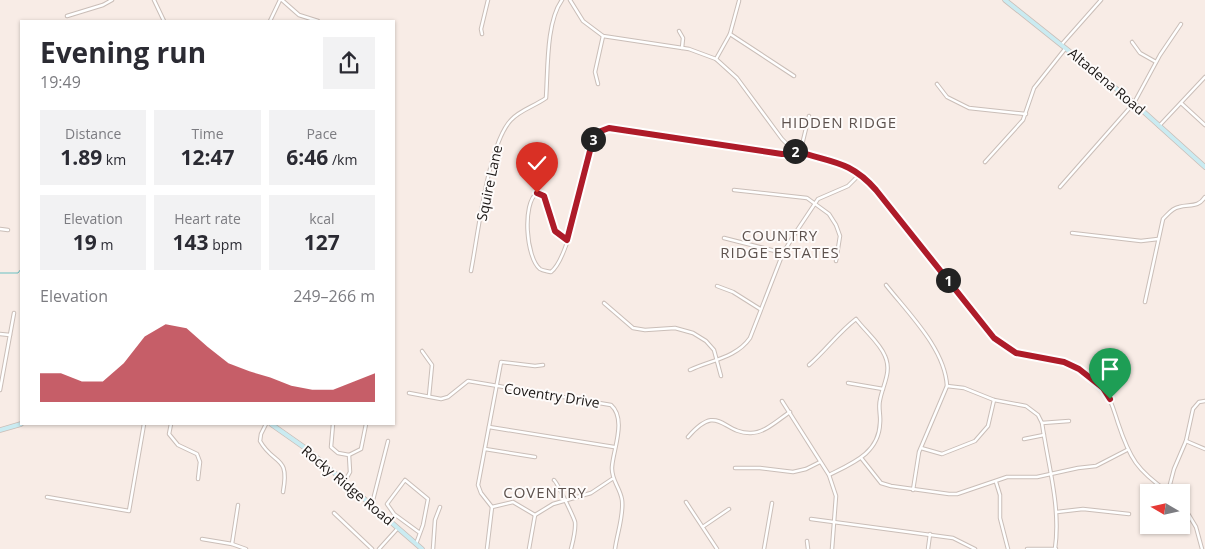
<!DOCTYPE html>
<meta charset="utf-8">
<style>
:root{--surface:#fff;--page:#f2f2f3;--text:#2b2b33;--muted:#7c7c81;--accent:#ae1b29}
body{margin:0;font-family:"Open Sans",sans-serif;background:var(--page);color:var(--text);height:100vh;display:flex;flex-direction:column;font-size:19px;white-space:nowrap}
*{box-sizing:border-box;margin:0}
p{font-size:16px;color:var(--muted)}
.icon{flex:none;width:28px;height:28px;fill:none;stroke:currentColor;stroke-width:2;stroke-linecap:round;stroke-linejoin:round}
.map{position:relative;flex:1;overflow:hidden}
.details{position:absolute;left:20px;top:20px;width:375px;height:405px;display:flex;flex-direction:column;background:var(--surface);border-radius:0px;box-shadow:0 1px 4px #0004}
.details>*{flex:none}
.needle{width:32px;rotate:279deg}
.fabs{position:absolute;left:1140px;top:484px;display:grid;gap:10px}
.fabs a{display:grid;place-items:center;width:50px;height:50px;border-radius:0px;background:var(--surface);box-shadow:0 1px 4px #0004;font-size:25px}
.pin{position:absolute;display:grid;place-items:center;width:42px;height:42px;color:#fff;margin:-51px -21px;border-radius:50% 50% 50% 0;rotate:-45deg;box-shadow:0 0 5px #0007}
.pin .icon{rotate:45deg}
.km{position:absolute;width:25px;height:25px;margin:-12px;border-radius:50%;background:#222;color:#fff;font-size:14px;line-height:25px;text-align:center}
.round{display:grid;place-items:center;flex:none;width:52px;height:52px;border-radius:0px;background:var(--page)}
.head{display:flex;align-items:center;justify-content:space-between;height:85px;padding:0 20px}
h1{font-size:28px;font-weight:700;line-height:38px}
.figures{display:grid;grid-template-columns:repeat(3,1fr);gap:8px;height:85px;padding:5px 20px}
.figures div{display:grid;align-content:center;border-radius:0px;background:var(--page);text-align:center}
.figures b{font-size:21px;font-weight:700}
.figures small{font-size:14px;font-weight:400}
.figures p{font-size:14px}
.chart{height:140px;padding:10px 20px}
.chart p{display:flex;justify-content:space-between}
.chart svg{width:100%;height:90px;margin-top:5px;fill:var(--accent);opacity:.7}
.map>svg:first-child{display:block}
</style>
<div class="map">
<svg width="1205" height="549" viewBox="0 0 1205 549">
<rect width="100%" height="100%" fill="#f8ece6"/>
<g fill="none" stroke-linecap="round" stroke-linejoin="round">
<polyline stroke="#6ac1c3" stroke-width="1" points="0,273 18,273 21,269"/>
<defs>
<g id="street">
<polyline points="154,0 164,21"/>
<polyline points="282,0 299,15 318,21"/>
<path d="M570,0L583,21L603,36L689,49L716,59L737,78L782,139L794,151L845,164L864,177L994,338C1001,343 1008,350 1016,353C1049,366 1075,355 1103,388C1111,398 1114,411 1118,423C1130,459 1137,470 1168,492"/>
<polyline points="67,16 103,5 112,0"/>
<polyline points="270,21 280,0"/>
<polyline points="679,31 683,38 682,48"/>
<polyline points="482,34 481,29 488,0"/>
<polyline points="730,34 794,76"/>
<polyline points="1132,42 1140,53 1156,62"/>
<polyline points="1062,44 1101,0"/>
<polyline points="716,59 730,34 739,1"/>
<polyline points="598,84 595,72 603,36"/>
<polyline points="937,84 947,97 969,108 1026,114"/>
<polyline points="1181,103 1205,125"/>
<polyline points="1159,126 1205,77"/>
<polyline points="800,153 809,116"/>
<polyline points="985,162 1023,120 1034,88 1065,49"/>
<polyline points="1060,187 1134,103 1160,55 1181,24"/>
<polyline points="734,190 807,198 829,214 836,225 840,236 836,261"/>
<polyline points="0,229 8,230"/>
<polyline points="1072,233 1141,241 1158,239"/>
<polyline points="724,238 783,253"/>
<path d="M567,240L555,231L544,197L537,193C522,203 526,258 540,269C543,271 548,271 551,272C569,258 581,186 587,163C589,154 590,144 595,137C599,130 607,128 615,128L782,154H790L794,151"/>
<path d="M471,271C478,235 488,144 511,120C520,110 535,106 546,98C548,70 546,22 562,0"/>
<path d="M886,285C909,314 945,349 947,386L919,452L913,490"/>
<polyline points="717,286 733,292 760,309"/>
<path d="M1145,302L1163,219C1168,214 1172,208 1179,207C1190,204 1198,208 1205,197"/>
<polyline points="604,303 633,328 645,330 675,328 693,333 706,341 714,350 721,376"/>
<polyline points="0,334 10,335"/>
<polyline points="422,351 432,365 429,396"/>
<path d="M809,365C826,350 838,333 856,319C865,331 880,343 885,356C892,372 883,384 880,400C878,408 881,416 880,423C879,453 853,463 829,475"/>
<path d="M690,370C711,360 736,358 750,338L783,253L796,232L818,199L848,186L859,175"/>
<polyline points="848,383 883,389"/>
<path d="M947,386L964,388L994,400L1026,406L1038,415L1042,423C1048,465 1061,507 1055,549"/>
<polyline points="0,390 14,313"/>
<path d="M409,393L441,399L448,397L468,381L611,405C627,419 613,450 612,467C611,480 620,487 622,500C624,515 617,534 615,549"/>
<polyline points="782,401 829,475 836,496 832,549"/>
<polyline points="1042,423 1069,421"/>
<polyline points="171,424 169,434 178,445 197,454 200,462 198,479"/>
<path d="M266,424L261,434L260,441C274,466 290,454 283,492"/>
<polyline points="333,424 331,447 338,453 349,455 361,449 366,424"/>
<polyline points="489,427 614,447"/>
<path d="M688,437C719,401 722,434 751,433C765,433 779,419 790,412"/>
<polyline points="1024,439 1044,435"/>
<polyline points="1186,441 1205,449"/>
<polyline points="921,448 942,454 975,441 988,426 994,400"/>
<polyline points="485,449 535,457"/>
<polyline points="862,459 881,483 891,486 949,494 957,494 1007,477 1037,477 1078,468 1096,466 1127,450"/>
<polyline points="735,468 760,468 793,472 806,469 820,462"/>
<path d="M554,480C557,482 574,518 575,522C576,530 573,541 571,549"/>
<polyline points="345,481 350,472 349,455"/>
<polyline points="996,482 1000,495 1000,518 1008,549"/>
<polyline points="1168,492 1174,469 1186,441 1193,409 1199,402 1205,401"/>
<polyline points="47,497 129,511 144,424"/>
<polyline points="686,502 717,549"/>
<polyline points="1181,502 1196,527 1202,549"/>
<polyline points="372,504 388,441"/>
<polyline points="492,507 513,502 535,515"/>
<polyline points="1057,512 1083,509 1129,514"/>
<polyline points="334,513 372,549"/>
<polyline points="535,515 553,504 591,493 612,479"/>
<polyline points="811,519 953,538 975,549"/>
<polyline points="704,526 729,509"/>
<polyline points="202,539 232,544 246,549"/>
<polyline points="807,541 808,549"/>
<polyline points="232,544 238,505"/>
<polyline points="416,544 423,525 428,499 405,480 387,504 394,514 420,533"/>
<polyline points="379,549 398,528"/>
<polyline points="433,549 435,520 440,507"/>
<polyline points="487,549 492,507 481,493 478,485 501,362 535,366 543,365"/>
<polyline points="529,549 535,515"/>
<polyline points="764,549 772,503"/>
<polyline points="928,549 930,534"/>
<polyline points="1027,549 1056,549"/>
</g>
<g id="secondary">
<polyline points="1005,0 1134,103 1205,167"/>
<polyline points="271,424 308,450 422,549"/>
<polyline points="0,430 21,424"/>
</g>
</defs>
<use href="#street" stroke="#cabeb8" stroke-width="4.5"/>
<use href="#secondary" stroke="#cabeb8" stroke-width="5.5"/>
<use href="#street" stroke="#fff" stroke-width="2.5"/>
<use href="#secondary" stroke="#caebf1" stroke-width="4"/>
</g>
<g fill="none" stroke-linecap="round" stroke-linejoin="round">
<defs>
<path id="route" d="M537,193L544,196L555,231L567,240L593,139L601,131L609,128L782,154H790L794,150C829,163 849,159 876,190L994,338L1016,353L1064,362L1079,369L1103,388L1110,399"/>
</defs>
<use href="#route" stroke="#fff" stroke-width="10"/>
<use href="#route" stroke="#ae1b29" stroke-width="6"/>
</g>
<g text-anchor="middle" dominant-baseline="central" stroke-width="4" stroke-linejoin="round" paint-order="stroke">
<g font-size="14" fill="#1a1614" stroke="#fefbfa">
<text transform="translate(1107 81) rotate(40)">Altadena Road</text>
<text transform="translate(489 183) rotate(-78)">Squire Lane</text>
<text transform="translate(552 395) rotate(9)">Coventry Drive</text>
<text transform="translate(348 485) rotate(40)">Rocky Ridge Road</text>
</g>
<g font-size="15" letter-spacing="1" fill="#5d524e" stroke="#fefbfa">
<text x="839" y="122">HIDDEN RIDGE</text>
<text x="780" y="235">COUNTRY<tspan x="780" dy="17">RIDGE ESTATES</tspan></text>
<text x="545" y="492">COVENTRY</text>
</g>
</g>
</svg>
<div class="fabs">
<a><svg class="needle" viewBox="-14 -14 28 28"><path d="M0-13l5 13h-10z" fill="#e53935"/><path d="M0 13l5-13h-10z" fill="#7c7c81"/></svg></a>
</div>
<div class="pin" style="left:1110px;top:399px;background:#1e9e55"><svg class="icon" aria-label="arrive" viewBox="0 0 24 24"><path d="M6 21V4h12l-3 4 3 4H6"/></svg></div>
<div class="pin" style="left:537px;top:193px;background:#d93025"><svg class="icon" aria-label="check" viewBox="0 0 24 24"><path d="M5 12l5 5 9-10"/></svg></div>
<b class="km" style="left:948px;top:280px">1</b>
<b class="km" style="left:795px;top:151px">2</b>
<b class="km" style="left:593px;top:139px">3</b>
<section class="details">
<div class="head"><div><h1>Evening run</h1><p>19:49</p></div><a class="round"><svg class="icon" aria-label="share" viewBox="0 0 24 24"><path d="M12 15V3M7 8l5-5 5 5M5 13v7h14v-7"/></svg></a></div>
<div class="figures">
<div><p>Distance</p><b>1.89<small> km</small></b></div>
<div><p>Time</p><b>12:47</b></div>
<div><p>Pace</p><b>6:46<small> /km</small></b></div>
</div>
<div class="figures">
<div><p>Elevation</p><b>19<small> m</small></b></div>
<div><p>Heart rate</p><b>143<small> bpm</small></b></div>
<div><p>kcal</p><b>127</b></div>
</div>
<div class="chart"><p><span>Elevation</span>249–266 m</p>
<svg viewBox="0 0 160 44" preserveAspectRatio="none"><path d="M0 44V30L10 30L20 34L30 34L40 25L50 12L60 6L70 8L80 17L90 25L100 29L110 32L120 36L130 38L140 38L150 34L160 30V44z"/></svg>
</div>
</section>
</div>
